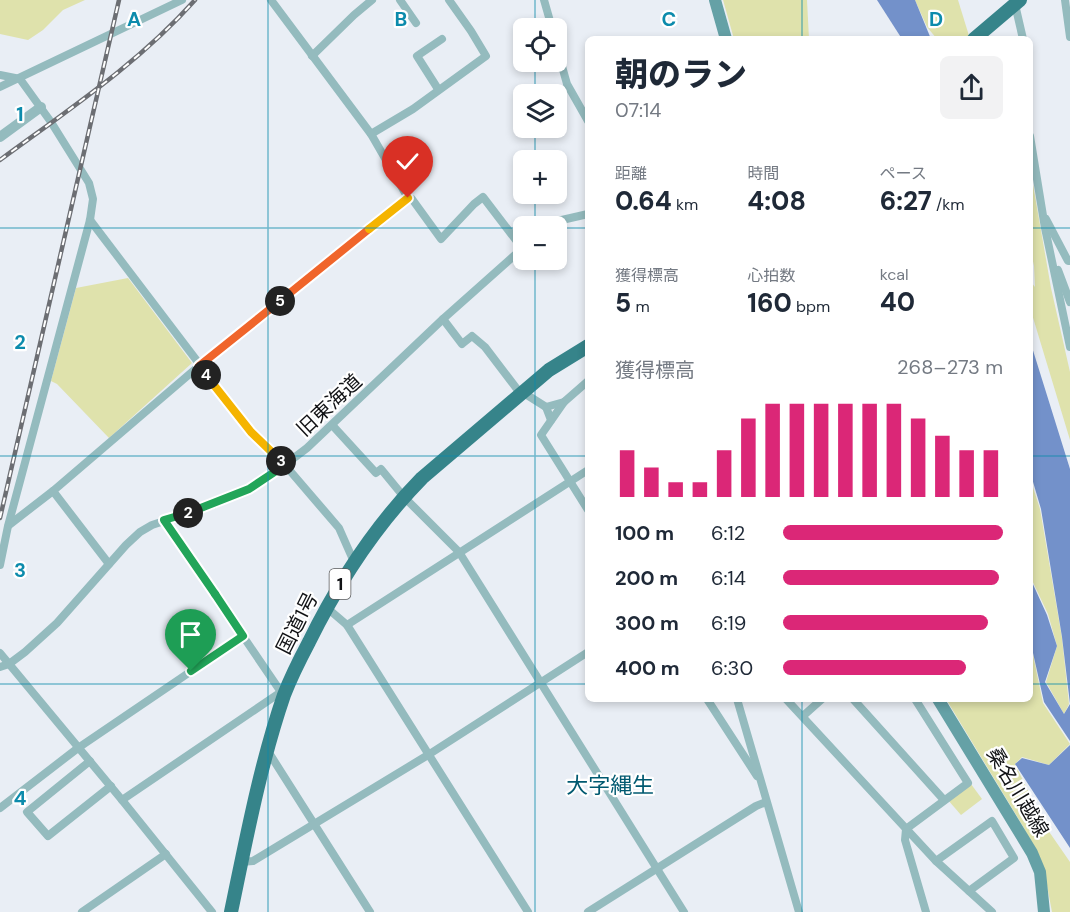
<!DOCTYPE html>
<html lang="ja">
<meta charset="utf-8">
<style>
:root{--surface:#fff;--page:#f2f2f3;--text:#1f2937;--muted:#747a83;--accent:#db2777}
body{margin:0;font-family:"DM Sans","Noto Sans JP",sans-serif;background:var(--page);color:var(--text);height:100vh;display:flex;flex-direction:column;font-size:22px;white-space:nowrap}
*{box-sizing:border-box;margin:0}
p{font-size:20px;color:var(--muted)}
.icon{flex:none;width:33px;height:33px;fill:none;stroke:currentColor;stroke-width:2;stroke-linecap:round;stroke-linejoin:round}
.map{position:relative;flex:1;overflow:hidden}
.details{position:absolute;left:585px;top:36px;width:448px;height:666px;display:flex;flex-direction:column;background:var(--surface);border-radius:9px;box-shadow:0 3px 9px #0003}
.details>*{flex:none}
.controls{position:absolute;left:513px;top:18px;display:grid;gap:12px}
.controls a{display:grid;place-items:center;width:54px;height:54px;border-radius:9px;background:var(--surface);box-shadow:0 3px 9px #0003;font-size:30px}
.pin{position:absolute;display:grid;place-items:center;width:51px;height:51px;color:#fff;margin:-62px -26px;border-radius:50% 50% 50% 0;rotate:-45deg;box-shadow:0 0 6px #0007}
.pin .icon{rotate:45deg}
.km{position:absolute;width:30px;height:30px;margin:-15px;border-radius:50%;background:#222;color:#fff;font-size:16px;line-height:30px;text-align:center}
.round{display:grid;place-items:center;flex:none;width:63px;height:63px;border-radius:9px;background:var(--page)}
.head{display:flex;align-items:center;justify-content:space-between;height:102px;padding:0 30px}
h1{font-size:33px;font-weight:800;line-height:45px}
.metrics{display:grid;grid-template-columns:repeat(3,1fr);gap:9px;height:102px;padding:6px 30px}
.metrics div{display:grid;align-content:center}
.metrics b{font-size:26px;font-weight:800}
.metrics small{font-size:16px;font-weight:400}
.metrics p{font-size:16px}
.chart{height:168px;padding:12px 30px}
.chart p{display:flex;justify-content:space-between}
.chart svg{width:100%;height:108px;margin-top:6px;stroke:var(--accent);stroke-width:6}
ul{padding:0 30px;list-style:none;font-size:20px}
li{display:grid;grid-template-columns:96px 72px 1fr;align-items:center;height:45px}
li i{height:15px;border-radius:8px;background:var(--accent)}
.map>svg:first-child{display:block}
</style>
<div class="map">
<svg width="1070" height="912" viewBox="0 0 1070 912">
<rect width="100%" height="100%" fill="#e9eef5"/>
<g fill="#dfe2ac">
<polygon points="0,0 85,0 63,10 43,30 28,40 0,34"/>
<polygon points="723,0 807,0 809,39 734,39"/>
<polygon points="915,0 958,0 970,39 937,39 927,27"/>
<polygon points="1031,173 1051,288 1070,372 1070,440 1031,311 1031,282 1035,287 1034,266 1030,247"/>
<polygon points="128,278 192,363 109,438 57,384 51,381 76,288"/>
<polygon points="1030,478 1040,509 1062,638 1069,704 1064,714 1046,682 1057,646 1048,614 1031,578"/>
<polygon points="1031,645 1043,703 1070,744 1049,765 1022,757 1015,764 1034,803 1032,807 1070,862 1070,912 1052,912 1045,875 1024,828 946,699 1030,699"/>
<polygon points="971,784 982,799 961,815 948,800"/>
</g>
<g fill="#7391ca">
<polygon points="877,0 915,0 931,39 902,39"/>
<polygon points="1031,344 1070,469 1070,704 1062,637 1041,509 1031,475"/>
<polygon points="1031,580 1047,615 1057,646 1045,682 1064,714 1070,704 1070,741 1044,702 1031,644"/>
<polygon points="1070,745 1070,848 1015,764 1022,758 1049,765"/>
</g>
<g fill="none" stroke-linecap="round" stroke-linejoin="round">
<g stroke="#94bbbe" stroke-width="8">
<polyline points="400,0 416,23"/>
<polyline points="544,0 552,28"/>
<polyline points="1014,0 1023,39"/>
<polyline points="1065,0 1070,37"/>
<polyline points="556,45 567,84 588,121"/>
<polyline points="312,56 354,15 372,0"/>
<polyline points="0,75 20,79 51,122 89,183 93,199 90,220 8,526 0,565"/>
<polyline points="0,87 182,0"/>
<polyline points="438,89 417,56 442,39"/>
<polyline points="371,134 413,109 486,56 471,31 449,0"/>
<polyline points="1030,136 1045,228 1070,347"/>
<polyline points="408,198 412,199 441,239 474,204 483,197 522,248"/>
<polyline points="1046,219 1068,261 1070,261"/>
<polyline points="90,220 251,432 285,465 339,528 354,562"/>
<polyline points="547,226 553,222 588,214"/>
<polyline points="1058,270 1070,302"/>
<polyline points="443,319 462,344 472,336 485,347 520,393"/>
<polyline points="524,390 527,395 546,407"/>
<polyline points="564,402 541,435 588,510"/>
<polyline points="551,420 546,407 564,402 588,381"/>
<polyline points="333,426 376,473 381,469 404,497 459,552 684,912"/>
<polyline points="164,520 281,692"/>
<polyline points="9,525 53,491"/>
<polyline points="109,564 53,491 199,366 408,198 371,134 271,0"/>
<polyline points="326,607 347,625 528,912"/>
<polyline points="347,625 588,470"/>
<polyline points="0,653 122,800 212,912"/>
<polyline points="0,667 9,664 25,652 57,623 126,545 140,532 152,525 213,505 249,489 269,477 307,448 443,319 524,247"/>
<polyline points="707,699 757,776"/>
<polyline points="737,699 799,912"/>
<polyline points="786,699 936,861 992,912"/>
<polyline points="853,699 944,800"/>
<polyline points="803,716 822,699"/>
<polyline points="266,754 271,756 370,912"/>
<polyline points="90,761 27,812 48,836 111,786"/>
<polyline points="122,800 281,692 285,692"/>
<polyline points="0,808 78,748 243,636"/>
<polyline points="906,829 968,783 915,699"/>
<polyline points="906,829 905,840 926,912"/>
<polyline points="936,861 992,821 1014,858 969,891"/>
<polyline points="241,862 253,861 428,755 588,652"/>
<polyline points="82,912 166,854"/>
<polyline points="588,912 756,806 766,802"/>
</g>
<polyline stroke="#94bbbe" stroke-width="10" points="0,137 41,107"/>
<g stroke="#65a1a6" stroke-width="12">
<polyline points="715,0 726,39"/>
<polyline points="938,699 1032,853 1040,872 1044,912"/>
</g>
<g stroke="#36848a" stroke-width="14">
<polyline points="974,39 1020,0"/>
<path d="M231,912C246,840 260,765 284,695C291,677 300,659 309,642C339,581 375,526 422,478L549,370L588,346"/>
</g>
<defs>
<g id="rail">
<path d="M0,160C68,110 139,63 195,0"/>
<polyline points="0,518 119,0"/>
</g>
</defs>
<use href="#rail" stroke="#6c6e73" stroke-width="4.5"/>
<use href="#rail" stroke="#fff" stroke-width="2" stroke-dasharray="7" stroke-linecap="butt"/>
</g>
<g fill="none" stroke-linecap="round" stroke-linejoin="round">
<defs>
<polyline id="split-1" points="191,671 243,636 215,594"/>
<polyline id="split-2" points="188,513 164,520 215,594"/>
<polyline id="split-3" points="188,513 249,489 285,465 281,461"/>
<polyline id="split-4" points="206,375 251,432 281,461"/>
<polyline id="split-5" points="206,375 199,366 280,301"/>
<polyline id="split-6" points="280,301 369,229"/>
<polyline id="split-7" points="369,229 408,198"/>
</defs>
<use href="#split-1" stroke="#fff" stroke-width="12"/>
<use href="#split-2" stroke="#fff" stroke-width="12"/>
<use href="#split-3" stroke="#fff" stroke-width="12"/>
<use href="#split-4" stroke="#fff" stroke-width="12"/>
<use href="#split-5" stroke="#fff" stroke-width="12"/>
<use href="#split-6" stroke="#fff" stroke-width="12"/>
<use href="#split-7" stroke="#fff" stroke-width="12"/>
<use href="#split-1" stroke="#22a559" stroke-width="8"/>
<use href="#split-2" stroke="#22a559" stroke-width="8"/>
<use href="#split-3" stroke="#22a559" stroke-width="8"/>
<use href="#split-4" stroke="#f5b400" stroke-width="8"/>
<use href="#split-5" stroke="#f0652b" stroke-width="8"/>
<use href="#split-6" stroke="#f0652b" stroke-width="8"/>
<use href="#split-7" stroke="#f5b400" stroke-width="8"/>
</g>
<path fill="none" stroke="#0c8bac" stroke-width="1.5" stroke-opacity="0.55" d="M268,0V912M535,0V28M802,0V39M535,62V94M535,128V160M535,194V226M0,228H524M556,228H588M1030,228H1070M535,260V912M0,456H588M1030,456H1070M0,684H588M1030,684H1070M802,699V912"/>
<g text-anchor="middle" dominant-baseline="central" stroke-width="4.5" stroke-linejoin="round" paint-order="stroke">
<rect fill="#fff" stroke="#58595b" stroke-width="1.5" x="329.5" y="569" width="21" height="30" rx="4.5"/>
<g font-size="18" font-weight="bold" fill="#111215">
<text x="340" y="584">1</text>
</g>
<g font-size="20" fill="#111215" stroke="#fff">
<text transform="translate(329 405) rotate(-43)">旧東海道</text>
<text transform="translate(297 623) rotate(-63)">国道1号</text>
<text transform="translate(1018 792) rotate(59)">桑名川越線</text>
</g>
<g font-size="22" fill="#005970" stroke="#fff">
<text x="610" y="785">大字縄生</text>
</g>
</g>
<g font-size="20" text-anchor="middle" font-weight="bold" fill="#0c8bac" stroke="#fff" stroke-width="4.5" stroke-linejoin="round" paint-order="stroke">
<text x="134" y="26">A</text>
<text x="401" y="26">B</text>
<text x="669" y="26">C</text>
<text x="936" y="26">D</text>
<text x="20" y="121">1</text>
<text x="20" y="349">2</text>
<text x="20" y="577">3</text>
<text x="20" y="805">4</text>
</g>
</svg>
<div class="controls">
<a><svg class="icon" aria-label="locate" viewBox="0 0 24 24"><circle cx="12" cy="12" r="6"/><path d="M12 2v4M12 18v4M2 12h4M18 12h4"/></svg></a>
<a><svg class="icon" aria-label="layers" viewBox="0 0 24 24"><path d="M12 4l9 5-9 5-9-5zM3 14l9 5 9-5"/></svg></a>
<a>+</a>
<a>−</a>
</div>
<div class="pin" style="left:191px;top:671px;background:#1e9e55"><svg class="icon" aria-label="arrive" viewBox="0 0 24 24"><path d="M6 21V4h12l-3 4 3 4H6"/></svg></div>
<div class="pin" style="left:408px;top:198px;background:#d93025"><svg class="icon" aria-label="check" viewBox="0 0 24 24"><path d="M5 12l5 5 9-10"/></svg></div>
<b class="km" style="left:188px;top:513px">2</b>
<b class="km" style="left:281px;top:461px">3</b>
<b class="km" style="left:206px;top:375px">4</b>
<b class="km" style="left:280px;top:301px">5</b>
<section class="details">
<div class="head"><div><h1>朝のラン</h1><p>07:14</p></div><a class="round"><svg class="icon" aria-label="share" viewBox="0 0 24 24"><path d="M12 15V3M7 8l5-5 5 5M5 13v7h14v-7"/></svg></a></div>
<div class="metrics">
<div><p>距離</p><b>0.64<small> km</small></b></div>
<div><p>時間</p><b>4:08</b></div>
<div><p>ペース</p><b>6:27<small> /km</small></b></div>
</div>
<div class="metrics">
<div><p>獲得標高</p><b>5<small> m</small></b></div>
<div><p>心拍数</p><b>160<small> bpm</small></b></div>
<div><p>kcal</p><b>40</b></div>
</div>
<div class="chart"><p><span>獲得標高</span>268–273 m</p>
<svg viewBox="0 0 160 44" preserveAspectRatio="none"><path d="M5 44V25M15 44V32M25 44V38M35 44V38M45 44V25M55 44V12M65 44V6M75 44V6M85 44V6M95 44V6M105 44V6M115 44V6M125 44V12M135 44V19M145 44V25M155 44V25"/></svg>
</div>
<ul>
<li><b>100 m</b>6:12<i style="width:100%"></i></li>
<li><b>200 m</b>6:14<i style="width:98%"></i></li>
<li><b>300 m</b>6:19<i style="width:93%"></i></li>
<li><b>400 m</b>6:30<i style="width:83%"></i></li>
</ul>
</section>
</div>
